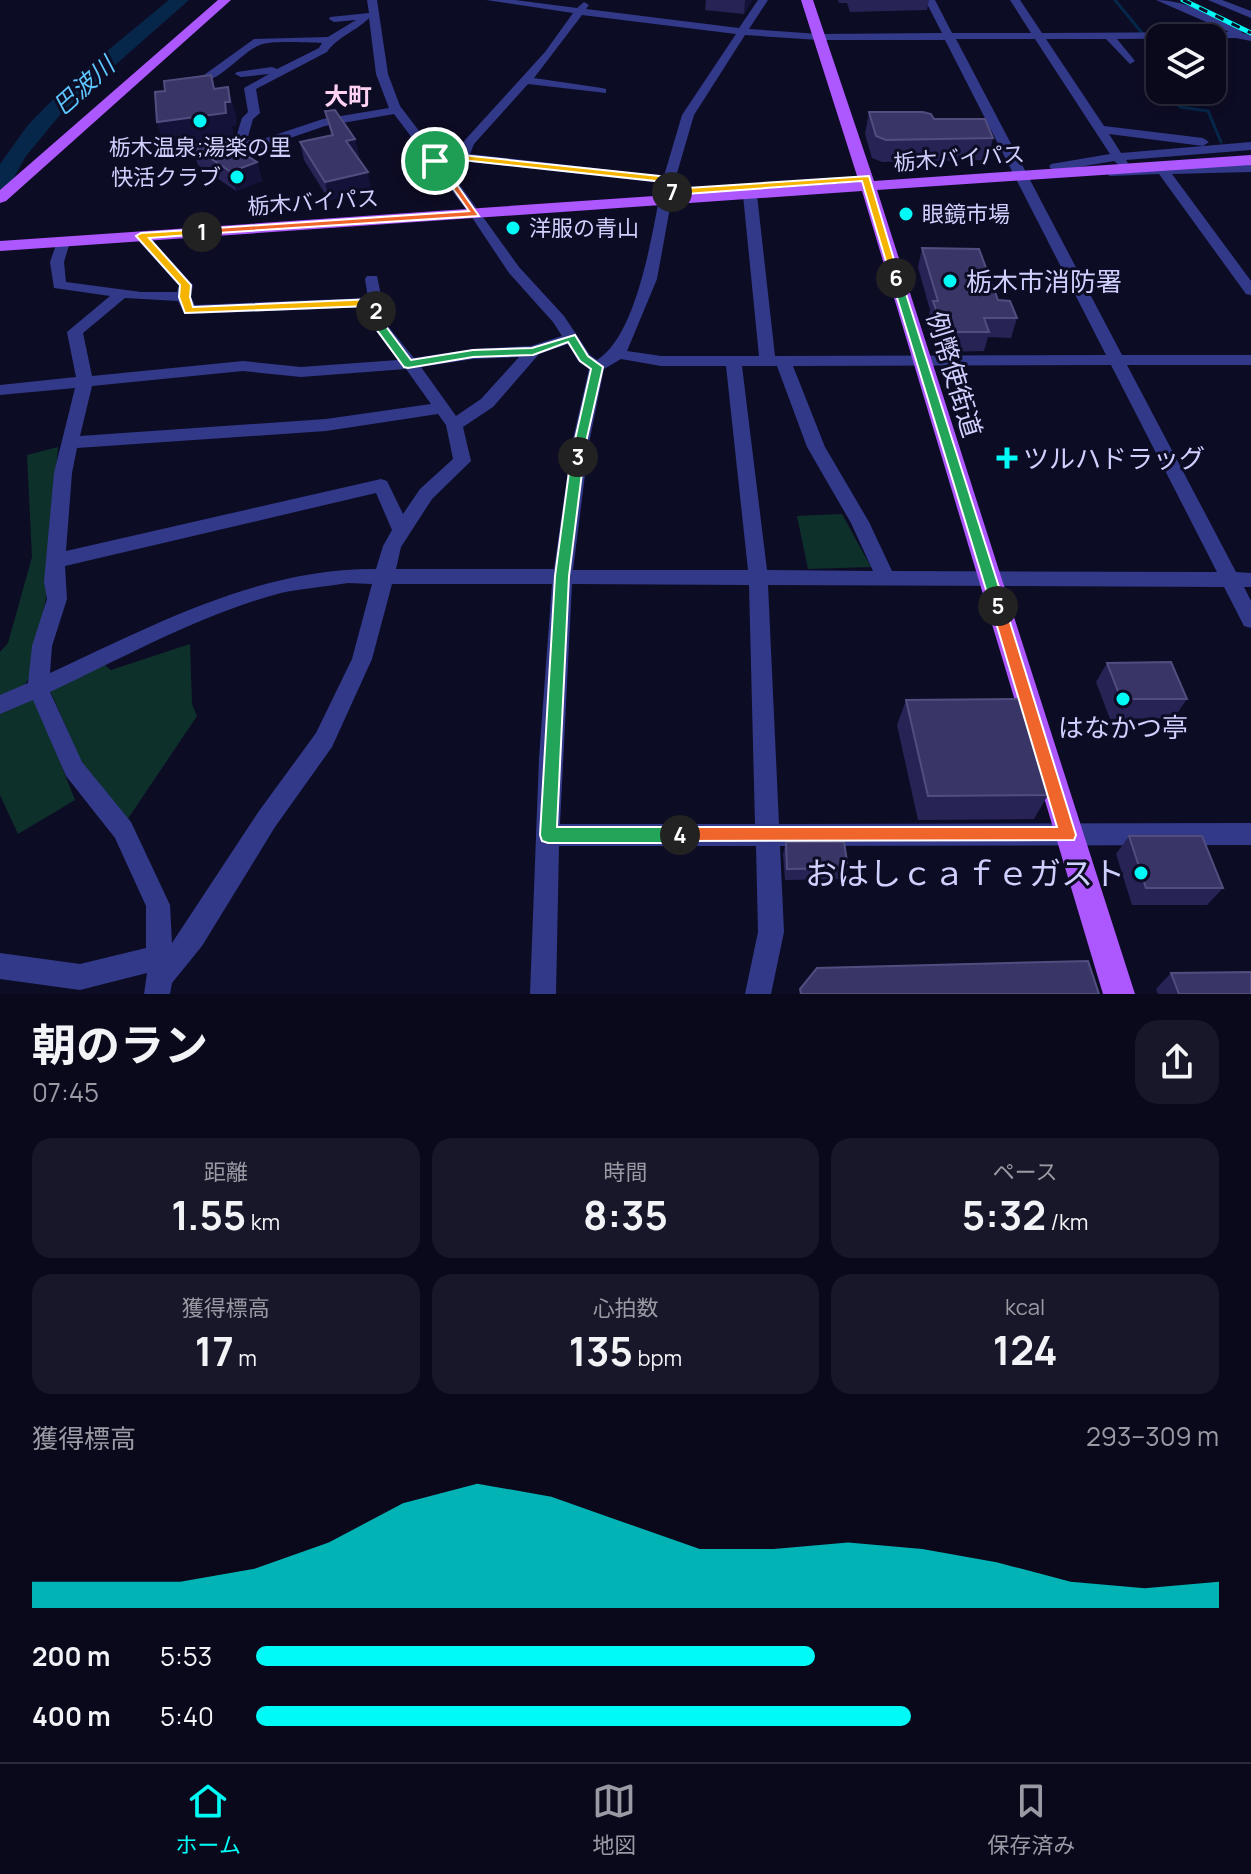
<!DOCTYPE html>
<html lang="ja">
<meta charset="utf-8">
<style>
:root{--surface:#0a091c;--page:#181729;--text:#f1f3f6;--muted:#999aa3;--line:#2a2a3b;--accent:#00fbf7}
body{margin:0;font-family:Manrope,"Noto Sans JP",sans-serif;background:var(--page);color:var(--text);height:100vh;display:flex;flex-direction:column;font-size:30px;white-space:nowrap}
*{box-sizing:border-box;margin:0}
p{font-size:26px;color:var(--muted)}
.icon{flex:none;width:44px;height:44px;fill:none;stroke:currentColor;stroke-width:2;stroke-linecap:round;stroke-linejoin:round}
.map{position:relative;height:994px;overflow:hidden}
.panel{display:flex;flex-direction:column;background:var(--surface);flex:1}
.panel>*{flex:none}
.tools{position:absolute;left:1146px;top:24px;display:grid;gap:16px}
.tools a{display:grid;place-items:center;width:80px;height:80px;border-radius:16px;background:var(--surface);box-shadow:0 4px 12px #0003,0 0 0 2px var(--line);font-size:40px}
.pin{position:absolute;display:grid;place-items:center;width:68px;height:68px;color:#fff;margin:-34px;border:4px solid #fff;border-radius:50%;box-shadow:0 2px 8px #0007}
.km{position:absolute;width:40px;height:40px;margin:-20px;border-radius:50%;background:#222;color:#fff;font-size:22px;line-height:40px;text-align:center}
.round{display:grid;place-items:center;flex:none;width:84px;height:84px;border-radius:24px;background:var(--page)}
.overview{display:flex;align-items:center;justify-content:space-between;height:136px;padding:0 32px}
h1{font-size:44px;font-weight:700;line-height:60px}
.stats{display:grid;grid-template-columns:repeat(3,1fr);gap:12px;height:136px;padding:8px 32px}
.stats div{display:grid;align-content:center;border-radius:20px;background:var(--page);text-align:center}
.stats b{font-size:40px;font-weight:700}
.stats small{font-size:22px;font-weight:400}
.stats p{font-size:22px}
.chart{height:224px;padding:16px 32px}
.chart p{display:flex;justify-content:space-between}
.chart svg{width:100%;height:144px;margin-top:8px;fill:var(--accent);opacity:.7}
ul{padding:0 32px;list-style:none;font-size:26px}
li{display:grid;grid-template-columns:128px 96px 1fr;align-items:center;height:60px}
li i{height:20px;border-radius:10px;background:var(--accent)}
.dock{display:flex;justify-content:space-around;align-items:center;height:112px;border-top:2px solid var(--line);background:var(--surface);font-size:22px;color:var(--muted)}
.dock a{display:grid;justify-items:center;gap:4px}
.dock .on{color:var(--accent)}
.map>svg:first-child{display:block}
</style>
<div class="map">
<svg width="1251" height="994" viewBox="0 0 1251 994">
<rect width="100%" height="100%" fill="#0d0c25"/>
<g fill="#0e302b">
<polygon points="58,447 47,593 30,677 19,693 0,701 0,652 8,643 32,557 27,455"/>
<polygon points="842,514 871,567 808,569 797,516"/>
<polygon points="190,644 192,704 197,716 127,820 84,769 49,688 101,662 111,670"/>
<polygon points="33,694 75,800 18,834 0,795 0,709"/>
</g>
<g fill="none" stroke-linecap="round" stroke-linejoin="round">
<g stroke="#06274a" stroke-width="3">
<polyline points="1115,0 1160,55"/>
<polyline points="1189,90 1194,96 1170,97 1180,107 1208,111 1221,142"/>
</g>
<polygon fill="#06274a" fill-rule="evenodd" points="169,0 189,0 64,110 26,156 8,188 0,190 0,164 28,125 73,79"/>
<g fill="#323989" fill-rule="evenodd">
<path d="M367,0H377L388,74L400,106L439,157L457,154L465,140L545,52L573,13L486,0H515L577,8L584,2L589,5L586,9L739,28L758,0H768L749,29L819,34L942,33L925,0H935L952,33H1031L1010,0H1020L1042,33L1229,32L1156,0C1187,0 1213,17 1241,30L1242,33L1251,35V41L1236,38L1117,39L1135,61L1130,64L1106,39H1046L1104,126L1203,138L1209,142L1203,146L1109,134L1121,153L1251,142V150L1126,160L1128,163L1122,167L1114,161L1055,171L1049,167L1051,164L1110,154L1035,39H956L1122,355H1251V365H1127L1236,572L1251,573V587H1244L1251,601V628L1244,626L1224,587L768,585L779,824L1251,823V845L780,846L784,932L771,994H745L758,932L756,846H559L556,994H530L539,758L552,584H392L372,659L332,747L275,827L202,946L172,983L170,994H144L147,973L80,990L0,979V953L80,964L146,948V906L115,838L66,776L33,700L0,714V695L28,683L32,646L47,599L44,582L54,473L75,388L0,395V385L76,377L67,332L110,296L54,288L50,262L58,239H68L70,242L64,262L66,282L141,292H177L179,286L134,236L141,232L146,233L193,285L191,297L195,305L368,298L365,279L367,276H377L387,325L414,358L473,349L531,346L562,336L553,322L509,273L471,216L394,114L325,126L261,148L236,147L234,144L242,118L248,112L244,88L269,74L241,77L235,74L237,72L272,67L277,69L319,48L322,43C307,43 273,40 260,45C237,54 211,96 184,79L204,75L254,39L328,37L356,20L334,22L329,19L330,17L369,13ZM582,15L736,34L682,115L664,176L470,154L474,144L528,84L606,93V89L602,88L534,78ZM369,18L376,74L389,108L323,119L260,140H247L253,119L260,113L256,89L327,52C337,37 358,30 369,18ZM745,35L819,40H945L1106,355L775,356L757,195L750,191L743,195L759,356H661L627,351L657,279L675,180L694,115ZM462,161L662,183C653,229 638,335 597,360L590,355L564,316L519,267L444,163ZM125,298L178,301L184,313L189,314L369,307L372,326L398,360L301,367L243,361L92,376L83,333ZM568,344L578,361L589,369L572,443L554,569H396L401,547L432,499L471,461L463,427L493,407L539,354ZM519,357L481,399L456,416L421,367L473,359ZM621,359L661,366H726L748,570H573L589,443L604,369ZM1111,365L1217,572L892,571L869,522L825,447L793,366ZM742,366H777L807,447L851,523L873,571L767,570ZM406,369L431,404L326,419L80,436L92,386L243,371L301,377ZM438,414L446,425L453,459L420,489L403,514L387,481L381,479L66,551L72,473L77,448L326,431ZM376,493L392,530L383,546L376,569C259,568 154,625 50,673L52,646L67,599L65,566ZM348,583L372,584L352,659L316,733L259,811L172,943L170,905L131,822L82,762L50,692C125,657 201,614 281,593C303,588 326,587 348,583ZM572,584L749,585L755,824H560Z"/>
<polygon points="1208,0 1222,0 1251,11 1251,18"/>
<path d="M1160,163L1166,167L1251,164V172L1172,174L1251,281V295L1246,294L1159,174L1110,176L1104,172C1119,162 1144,172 1160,163Z"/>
</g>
<g fill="#ad57ff" fill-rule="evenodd">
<polygon points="218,0 231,0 6,201 0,203 0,190"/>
<polygon points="801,0 813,0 874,181 1251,155 1251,165 877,190 1135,994 1103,994 862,191 0,251 0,241 859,182"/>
</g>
<defs>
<polyline id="rail" points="1183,0 1251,33"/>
</defs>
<use href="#rail" stroke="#00fbf7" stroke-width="5"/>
<use href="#rail" stroke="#0d0c25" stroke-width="3" stroke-dasharray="9" stroke-linecap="butt"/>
</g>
<g fill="#272355">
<polygon points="706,0 752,0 744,14 705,10"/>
<polygon points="838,0 929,0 927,10 850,12 847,3 839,3"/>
<polygon points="215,89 235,111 236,126 232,126 233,138 222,139 257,162 262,181 236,191 198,165 192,146 205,142 165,147 157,122"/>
<polygon points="325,111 355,139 359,156 357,157 371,190 329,200 304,160 300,142 331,135"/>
<polygon points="869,112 934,119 993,138 988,160 882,162 872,158 865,134"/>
<polygon points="922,248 998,300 1017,318 1011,338 988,337 984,351 939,352 928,320 930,310 918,267"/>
<polygon points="1107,663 1187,699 1174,718 1110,719 1096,682"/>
<polygon points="906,700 1048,795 1034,819 918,820 897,725"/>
<polygon points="1129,836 1223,888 1207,905 1132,905 1116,854"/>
<polygon points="786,842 848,868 844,879 785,880 783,854"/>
<polygon points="1171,973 1251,994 1158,994 1156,989"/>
</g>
<g fill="#15123a">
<polygon points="745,0 752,0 744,14"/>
<polygon points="228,87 235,111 236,126 232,126 233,138 165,147 157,122 225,102"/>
<polygon points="355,139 359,156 350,158 346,141"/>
<polygon points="257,162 262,181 236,191 231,172"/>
<polygon points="368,172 371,190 329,200 325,182"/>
</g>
<g fill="#393667" stroke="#514e7f" stroke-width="2">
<polygon points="211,75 214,89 228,87 230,102 225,102 226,113 157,122 155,92 165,91 164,81"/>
<polygon points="335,110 355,139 346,141 368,172 325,182 300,142 333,135 325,111"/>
<polygon points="869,112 923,112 931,114 934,119 985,119 993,138 886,140 876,136"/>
<polygon points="218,137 257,162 231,172 192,146"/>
<polygon points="922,248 979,249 998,300 1010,301 1017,318 984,318 989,332 944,332 933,301 938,301"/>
<polygon points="1171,662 1187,699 1121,699 1107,663"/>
<polygon points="1019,699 1048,795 928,796 906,700"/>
<polygon points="1129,836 1202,836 1223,888 1146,888"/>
<polygon points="786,842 844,842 848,868 787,869"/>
<polygon points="1088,961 1099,994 801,994 800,989 817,968"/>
<polygon points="1251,972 1251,994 1179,994 1171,973"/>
</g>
<polygon fill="#f0652b" stroke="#fff" stroke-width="2" points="432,159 439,159 479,216 202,234 198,232 202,229 469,211"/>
<polygon fill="#f5b400" stroke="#fff" stroke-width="2" points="206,229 202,234 149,238 191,285 190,297 193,307 374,299 379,302 381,311 372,314 369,306 185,313 179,297 180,285 136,236 141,233"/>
<polygon fill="#22a559" stroke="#fff" stroke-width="2" points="376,308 381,311 385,325 411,360 473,350 532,348 575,335 588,356 603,367 582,460 573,460 571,457 591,369 580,361 568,342 533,355 473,357 408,368 404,367 374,326 371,311"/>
<polygon fill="#22a559" stroke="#fff" stroke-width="2" points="578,453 584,457 569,576 557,827 680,827 686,829 688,835 686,841 680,843 548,843 542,841 540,835 555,576 571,457"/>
<polygon fill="#f0652b" stroke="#fff" stroke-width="2" points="998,600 1005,606 1076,835 1074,840 674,841 671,835 674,829 680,827 1057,827 991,606"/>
<polygon fill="#22a559" stroke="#fff" stroke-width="2" points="896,274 901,278 1005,606 998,611 991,606 891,278"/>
<polygon fill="#f5b400" stroke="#fff" stroke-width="2" points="869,176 900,280 891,278 862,181 672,195 667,192 672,189"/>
<polygon fill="#f5b400" stroke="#fff" stroke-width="2" points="462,155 669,177 674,180 673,189 677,192 665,194 664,182 462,160 435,164 431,161"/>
<g fill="#00fbf7" stroke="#0d0c25" stroke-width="3">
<circle cx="200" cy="121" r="8"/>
<circle cx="237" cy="177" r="8"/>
<circle cx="906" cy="214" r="8"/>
<circle cx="513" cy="228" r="8"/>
<circle cx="950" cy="281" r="8"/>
<path d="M1003 446h8v8h8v8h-8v8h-8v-8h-8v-8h8z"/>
<circle cx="1123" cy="699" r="8"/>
<circle cx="1141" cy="873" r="8"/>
</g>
<g text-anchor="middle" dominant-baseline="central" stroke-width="6" stroke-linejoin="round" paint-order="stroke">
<g font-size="22" fill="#d0d0ff" stroke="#0d0c25" text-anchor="start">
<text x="200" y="147" text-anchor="middle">栃木温泉;湯楽の里</text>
<text x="221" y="177" text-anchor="end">快活クラブ</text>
<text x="922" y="214">眼鏡市場</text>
<text x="529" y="228">洋服の青山</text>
</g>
<g font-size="22" fill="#d0d0ff" stroke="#0d0c25">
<text transform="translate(959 158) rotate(-4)">栃木バイパス</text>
<text transform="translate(313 202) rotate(-4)">栃木バイパス</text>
</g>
<g font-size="24" font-style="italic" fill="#5ec7ff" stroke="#0d0c25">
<text transform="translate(83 85) rotate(-42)">巴波川</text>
</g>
<g font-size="24" font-weight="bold" fill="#ffd2f4" stroke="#0d0c25">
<text x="348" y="95">大町</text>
</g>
<g font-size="26" fill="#d0d0ff" stroke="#0d0c25" text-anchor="start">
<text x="966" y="281">栃木市消防署</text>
<text x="1023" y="458">ツルハドラッグ</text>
<text x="1123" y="727" text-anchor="middle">はなかつ亭</text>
</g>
<g font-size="26" fill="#d0d0ff" stroke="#0d0c25">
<text transform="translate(955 374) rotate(73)">例幣使街道</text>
</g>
<g font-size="32" fill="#d0d0ff" stroke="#0d0c25" text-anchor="end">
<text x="1125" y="873">おはしｃａｆｅガスト</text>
</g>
</g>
</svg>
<div class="tools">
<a><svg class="icon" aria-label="layers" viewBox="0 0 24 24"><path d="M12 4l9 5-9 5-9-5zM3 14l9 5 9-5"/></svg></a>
</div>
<div class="pin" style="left:435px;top:161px;background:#1e9e55"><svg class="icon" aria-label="arrive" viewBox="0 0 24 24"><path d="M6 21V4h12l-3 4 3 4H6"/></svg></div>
<b class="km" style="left:202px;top:232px">1</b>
<b class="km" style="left:376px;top:311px">2</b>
<b class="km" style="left:578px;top:457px">3</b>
<b class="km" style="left:680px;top:835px">4</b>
<b class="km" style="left:998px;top:606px">5</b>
<b class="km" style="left:896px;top:278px">6</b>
<b class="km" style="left:672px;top:192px">7</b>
</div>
<section class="panel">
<div class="overview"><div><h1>朝のラン</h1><p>07:45</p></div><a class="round"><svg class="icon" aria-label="share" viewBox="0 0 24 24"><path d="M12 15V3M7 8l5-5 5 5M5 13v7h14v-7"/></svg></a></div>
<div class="stats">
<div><p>距離</p><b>1.55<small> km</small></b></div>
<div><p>時間</p><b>8:35</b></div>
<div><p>ペース</p><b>5:32<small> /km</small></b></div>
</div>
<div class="stats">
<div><p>獲得標高</p><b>17<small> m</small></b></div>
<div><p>心拍数</p><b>135<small> bpm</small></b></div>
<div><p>kcal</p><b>124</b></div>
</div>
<div class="chart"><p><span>獲得標高</span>293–309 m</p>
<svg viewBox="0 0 160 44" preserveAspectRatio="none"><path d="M0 44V36L10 36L20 36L30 32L40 24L50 12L60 6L70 10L80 18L90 26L100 26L110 24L120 26L130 30L140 36L150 38L160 36V44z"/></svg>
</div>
<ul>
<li><b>200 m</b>5:53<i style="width:58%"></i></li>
<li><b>400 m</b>5:40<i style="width:68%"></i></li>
</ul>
</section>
<nav class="dock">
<a class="on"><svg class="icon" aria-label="home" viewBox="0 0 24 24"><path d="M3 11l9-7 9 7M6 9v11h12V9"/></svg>ホーム</a>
<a><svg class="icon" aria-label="map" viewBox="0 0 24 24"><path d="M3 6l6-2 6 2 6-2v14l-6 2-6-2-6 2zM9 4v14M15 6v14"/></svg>地図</a>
<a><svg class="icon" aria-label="saved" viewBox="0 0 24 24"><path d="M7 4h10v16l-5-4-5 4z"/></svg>保存済み</a>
</nav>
